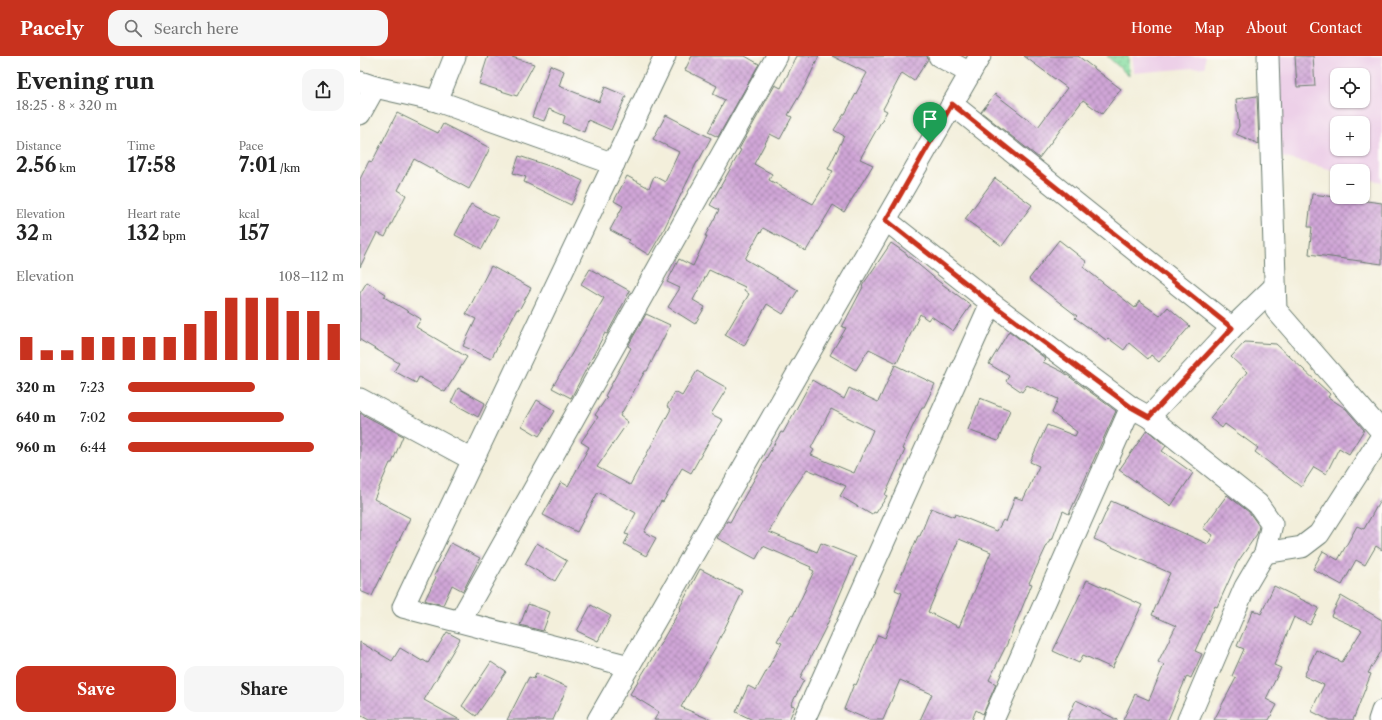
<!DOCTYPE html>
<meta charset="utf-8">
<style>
:root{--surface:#fff;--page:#f6f6f6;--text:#222;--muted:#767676;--accent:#c8321e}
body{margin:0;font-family:"Libre Caslon Text",serif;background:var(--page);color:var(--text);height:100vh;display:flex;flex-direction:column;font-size:15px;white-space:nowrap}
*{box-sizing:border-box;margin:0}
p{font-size:13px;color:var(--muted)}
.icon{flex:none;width:22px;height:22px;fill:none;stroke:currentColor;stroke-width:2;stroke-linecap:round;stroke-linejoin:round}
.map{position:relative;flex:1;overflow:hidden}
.drawer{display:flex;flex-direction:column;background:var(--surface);width:360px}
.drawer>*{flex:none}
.fabs{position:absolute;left:970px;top:12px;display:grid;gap:8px}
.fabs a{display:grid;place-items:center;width:40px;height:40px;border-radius:8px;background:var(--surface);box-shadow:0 1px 3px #0004;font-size:20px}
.pin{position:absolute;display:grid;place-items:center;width:34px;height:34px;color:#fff;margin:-41px -17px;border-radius:50% 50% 50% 0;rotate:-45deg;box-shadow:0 0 4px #0007}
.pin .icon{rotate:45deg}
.round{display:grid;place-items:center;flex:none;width:42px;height:42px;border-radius:12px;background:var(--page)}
.overview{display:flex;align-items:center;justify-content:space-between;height:68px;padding:0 16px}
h1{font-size:22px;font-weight:700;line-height:30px}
.figures{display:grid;grid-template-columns:repeat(3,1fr);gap:6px;height:68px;padding:4px 16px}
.figures div{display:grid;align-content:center}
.figures b{font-size:20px;font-weight:700}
.figures small{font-size:11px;font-weight:400}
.figures p{font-size:11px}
.chart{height:112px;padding:8px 16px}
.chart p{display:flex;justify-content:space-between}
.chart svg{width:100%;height:72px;margin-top:4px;stroke:var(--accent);stroke-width:6}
.action{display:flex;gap:8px;margin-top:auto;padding:8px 16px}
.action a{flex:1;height:46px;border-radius:12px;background:var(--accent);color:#fff;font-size:16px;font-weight:700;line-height:46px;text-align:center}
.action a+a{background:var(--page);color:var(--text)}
ul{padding:0 16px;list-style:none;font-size:13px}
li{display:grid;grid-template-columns:64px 48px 1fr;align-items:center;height:30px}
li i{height:10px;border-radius:5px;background:var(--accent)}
header{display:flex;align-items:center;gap:24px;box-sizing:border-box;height:56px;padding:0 20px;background:var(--accent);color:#fff}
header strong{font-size:19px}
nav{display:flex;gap:22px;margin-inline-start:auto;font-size:14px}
.search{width:280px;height:36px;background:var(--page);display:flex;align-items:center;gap:10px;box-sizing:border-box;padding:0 14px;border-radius:12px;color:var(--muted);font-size:15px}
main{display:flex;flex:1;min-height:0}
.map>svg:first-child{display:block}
</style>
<header>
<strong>Pacely</strong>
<div class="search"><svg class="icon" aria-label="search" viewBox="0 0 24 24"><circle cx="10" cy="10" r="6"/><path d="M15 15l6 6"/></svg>Search here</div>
<nav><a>Home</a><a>Map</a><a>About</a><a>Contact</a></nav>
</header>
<main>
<section class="drawer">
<div class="overview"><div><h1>Evening run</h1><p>18:25 · 8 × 320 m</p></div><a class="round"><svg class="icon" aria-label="share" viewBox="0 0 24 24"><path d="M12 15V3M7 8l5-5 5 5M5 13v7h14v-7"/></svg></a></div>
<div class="figures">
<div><p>Distance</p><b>2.56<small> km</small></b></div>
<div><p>Time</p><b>17:58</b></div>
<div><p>Pace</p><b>7:01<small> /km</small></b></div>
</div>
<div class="figures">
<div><p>Elevation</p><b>32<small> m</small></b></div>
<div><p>Heart rate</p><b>132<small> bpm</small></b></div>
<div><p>kcal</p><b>157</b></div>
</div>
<div class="chart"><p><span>Elevation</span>108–112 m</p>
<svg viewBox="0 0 160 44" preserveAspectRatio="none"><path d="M5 44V30M15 44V38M25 44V38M35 44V30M45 44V30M55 44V30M65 44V30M75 44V30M85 44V22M95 44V14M105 44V6M115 44V6M125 44V6M135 44V14M145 44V14M155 44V22"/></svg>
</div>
<ul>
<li><b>320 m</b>7:23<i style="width:59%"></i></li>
<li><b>640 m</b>7:02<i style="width:72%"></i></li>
<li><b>960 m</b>6:44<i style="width:86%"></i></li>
</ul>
<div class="action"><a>Save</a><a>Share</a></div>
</section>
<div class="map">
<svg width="1022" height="664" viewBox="0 0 1022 664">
<defs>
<pattern id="park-dots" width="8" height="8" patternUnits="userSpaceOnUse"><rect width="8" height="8" fill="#87dda0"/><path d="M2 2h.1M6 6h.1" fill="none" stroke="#6eb483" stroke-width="1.8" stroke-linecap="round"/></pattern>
<pattern id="building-cross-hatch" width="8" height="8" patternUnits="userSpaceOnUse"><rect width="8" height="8" fill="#d0a6d7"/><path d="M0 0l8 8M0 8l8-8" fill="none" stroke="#a888af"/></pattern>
</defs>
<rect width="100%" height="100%" fill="#fdfcf7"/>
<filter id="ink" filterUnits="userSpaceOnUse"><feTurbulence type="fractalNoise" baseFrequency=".025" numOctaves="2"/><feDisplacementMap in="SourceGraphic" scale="8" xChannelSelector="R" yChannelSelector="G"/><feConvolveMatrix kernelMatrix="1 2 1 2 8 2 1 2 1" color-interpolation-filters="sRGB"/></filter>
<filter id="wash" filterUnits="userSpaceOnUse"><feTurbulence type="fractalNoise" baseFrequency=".012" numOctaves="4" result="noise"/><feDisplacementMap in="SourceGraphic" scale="16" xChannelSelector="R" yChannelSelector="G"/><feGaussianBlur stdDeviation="0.9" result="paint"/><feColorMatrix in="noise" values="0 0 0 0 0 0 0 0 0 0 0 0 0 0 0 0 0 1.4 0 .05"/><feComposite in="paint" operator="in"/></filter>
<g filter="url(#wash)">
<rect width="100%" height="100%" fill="#f3efdb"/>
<g fill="#edd0e8" fill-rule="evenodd">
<polygon points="772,0 845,0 845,11 773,17"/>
<path d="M914,0H1022V126L1003,122V115H977L918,100ZM977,19H1003V45H977ZM977,67H1003V93H977Z"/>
</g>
<polygon fill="url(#park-dots)" stroke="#538d6a" points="747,0 768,0 769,20"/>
<g id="blocks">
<g fill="url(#building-cross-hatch)" fill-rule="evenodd">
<polygon points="128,0 149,0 174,8 157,40 119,28"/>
<polygon points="332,0 385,0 399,8 358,81 348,76 365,44 353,38 357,30 325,14"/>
<polygon points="437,0 459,0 445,30 428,59 432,61 420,83 410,78 394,108 412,118 409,124 453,148 473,115 468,113 484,80 474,74 484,58 485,58 507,17 472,0 567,0 568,3 554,25 542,17 523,53 527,55 500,103 513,109 484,156 473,149 446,195 403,172 401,177 400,176 385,203 438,234 423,258 407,248 384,290 365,279 389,238 384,234 385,231 349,214 333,244 345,251 335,268 308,251 320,232 307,226 319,203 333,210 347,180 345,180 359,154 350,149 381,94 379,93 415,29 421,32"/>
<polygon points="664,0 718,0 761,33 742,58 723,44 679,102 621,56 635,38 678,71 707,32"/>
<polygon points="935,0 953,0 955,30 937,31"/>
<polygon points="190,9 204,15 199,30 239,46 245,31 266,40 251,74 228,64 224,76 203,67 205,60 189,53 184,65 172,61"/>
<polygon points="897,40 899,88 876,78 879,70 876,43"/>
<polygon points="37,57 78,77 83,68 130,92 109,133 54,103 38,134 46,139 25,181 17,177 0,211 0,123 9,105 12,106"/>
<polygon points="306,59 351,82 338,106 337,106 302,177 289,199 268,186 269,184 250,174 263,150 254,145 267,120 289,132 294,120 305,126 319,96 293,83"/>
<polygon points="159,100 198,113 223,125 211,149 164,126 166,121 153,117"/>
<polygon points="635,122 672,149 642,190 605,163"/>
<polygon points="952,138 1022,147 1022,208 949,198 952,171 948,171"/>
<polygon points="111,148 138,162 122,193 95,179"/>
<polygon points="699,184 727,206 723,211 775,252 779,245 800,260 808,251 830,270 799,306 791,299 788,303 769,287 764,294 748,282 746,284 729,271 729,272 715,262 717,260 669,223"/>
<polygon points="531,187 547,198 547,199 578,225 611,249 593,275 571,260 568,264 560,258 537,307 509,293 496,314 470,299 486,272 482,271 503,231 502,230"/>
<polygon points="131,210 171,232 159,254 157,253 131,303 103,290 116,263 106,258"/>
<polygon points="230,213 270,235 247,278 245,277 211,342 192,332 244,242 221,228"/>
<polygon points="7,226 26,238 24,241 61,263 56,271 107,301 85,336 59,321 56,327 34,315 39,307 0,284 0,237"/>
<polygon points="286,258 310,269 287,315 285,315 260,360 268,366 237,411 270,429 311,353 307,350 315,336 322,340 337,315 367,332 351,358 363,364 354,378 353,378 331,417 322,412 303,446 301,445 284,476 296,482 286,500 264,488 269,479 265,478 276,457 238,436 217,476 183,459 201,426 208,430 229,391 221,386 238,361 235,359 247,341 245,340 271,292 268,290"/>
<path d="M649,275L686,303L683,306L703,316L756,355L709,458L703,455L692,484L690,483L669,527L672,528L647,588L629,624L636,628L623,658L616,654L612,664H560L572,638L540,624L523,664H509L484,653L494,628L496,629L518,579L525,582L542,537L535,534L558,480H560L571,452L594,461L595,458L637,475L643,464L646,466L655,441L663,444L679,410L670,406L687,369L715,380L717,376L692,357L698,343L667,329L662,336L646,325L649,320L629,308ZM599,483L631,496L599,571L568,556Z"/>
<polygon points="885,286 916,288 970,338 968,341 986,353 1004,374 989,398 979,392 966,418 954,411 941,431 895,396 898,392 865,368 862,372 850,362 887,316 871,301"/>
<path d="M535,309L575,328L564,351H562L542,393L545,394L525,439L527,440L516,457L514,456L512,459L480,440L486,430L447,413L427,443L409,476L457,496L461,487L496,501L466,571L440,622L444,624L431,649L435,650L429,664H393L376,656L388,630L396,634L422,587L417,585L431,559L433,560L454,515L450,513L451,511L403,490L396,503L357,482L367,465L370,466L421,376L423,377L452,324L484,343L489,332L518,346ZM471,353L513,374L494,417L451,399L454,394L451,392Z"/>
<polygon points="98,332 125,347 118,361 91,346"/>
<polygon points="620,342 650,354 638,385 608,374"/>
<polygon points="177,344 195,355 179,380 162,370"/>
<polygon points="0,357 43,380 32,407 30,407 14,443 50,462 12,540 0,535"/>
<polygon points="787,374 806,390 802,395 833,417 811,450 759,414"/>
<polygon points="867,439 889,456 899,470 897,478 877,507 857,551 855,550 835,595 842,598 831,622 827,620 808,664 763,664 775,638 789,644 804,609 798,606 816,570 792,559 810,517 734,483 751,445 848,488 853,479 843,472"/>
<polygon points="1022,441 1022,494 1016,490 1005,509 996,504 982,529 953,513 963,495 978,504 997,470 1004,473"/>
<polygon points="91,487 120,502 103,535 92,529 83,549 67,545 65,544 76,521 74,520"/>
<polygon points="177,487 207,505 195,525 165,508"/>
<polygon points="340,513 383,535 355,592 321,651 351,664 294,664 299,656 270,638 291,604 321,552 320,551"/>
<polygon points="727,524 782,549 752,612 723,599 719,607 693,595"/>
<polygon points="914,530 959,552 950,569 934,561 914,609 921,612 906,643 917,649 909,664 854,664 876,622 872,620 884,593 877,590 893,554 901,558"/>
<polygon points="981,540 1022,564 1022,594 1008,617 1011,618 993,664 969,664 951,655 964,629 944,620 956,594 982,606 1002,574 971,560"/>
<polygon points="168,548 190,556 183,575 160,569"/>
<polygon points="231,549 251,560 238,585 217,575"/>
<polygon points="87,576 100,583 64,644 100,664 9,664 0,659 0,586 32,605 40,592 62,605 63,604 68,607"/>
<polygon points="131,606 146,616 116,660 102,650"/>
<polygon points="176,617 207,631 193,664 147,664 169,621 174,623"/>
<polygon points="716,644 758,664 707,664"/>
</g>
</g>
</g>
<g filter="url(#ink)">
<use href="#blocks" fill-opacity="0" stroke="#697b6e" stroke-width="1"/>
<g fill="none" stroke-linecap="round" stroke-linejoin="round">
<defs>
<g id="minor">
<polyline points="579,0 610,17"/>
<polyline points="908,0 916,254 1022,376"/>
<polyline points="0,26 15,31 77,45 254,108"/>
<polyline points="77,45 95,0"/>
<polyline points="592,48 872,272"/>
<polyline points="0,58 15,31"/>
<polyline points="526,164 631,247 771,351 789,361 898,448 912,468 905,497 885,531 828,664"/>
<polyline points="0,343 113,404"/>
<polyline points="789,361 872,272 915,230"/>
<polyline points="905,497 942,491 959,478 1022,380"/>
<polyline points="100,565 417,0"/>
<polyline points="269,610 43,551 305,0"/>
<polyline points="238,664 620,0"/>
<polyline points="444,664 631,247"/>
<polyline points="633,664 771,351"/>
<polyline points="1019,664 1022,655"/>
</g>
</defs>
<use href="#minor" stroke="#697b6e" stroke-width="23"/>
<use href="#minor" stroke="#fff" stroke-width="21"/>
</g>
</g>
<g fill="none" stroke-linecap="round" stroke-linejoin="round" filter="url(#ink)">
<defs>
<polygon id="route" points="592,48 872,272 789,361 771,351 631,247 526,164"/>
</defs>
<use href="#route" stroke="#fff" stroke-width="8"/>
<use href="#route" stroke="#c8321e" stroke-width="5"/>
</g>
</svg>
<div class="fabs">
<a><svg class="icon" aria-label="locate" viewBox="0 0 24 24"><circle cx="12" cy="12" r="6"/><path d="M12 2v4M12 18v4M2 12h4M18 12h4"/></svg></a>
<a>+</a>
<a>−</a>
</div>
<div class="pin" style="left:570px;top:87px;background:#1e9e55"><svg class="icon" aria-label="arrive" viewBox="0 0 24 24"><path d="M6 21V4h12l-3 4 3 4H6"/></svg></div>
</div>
</main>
